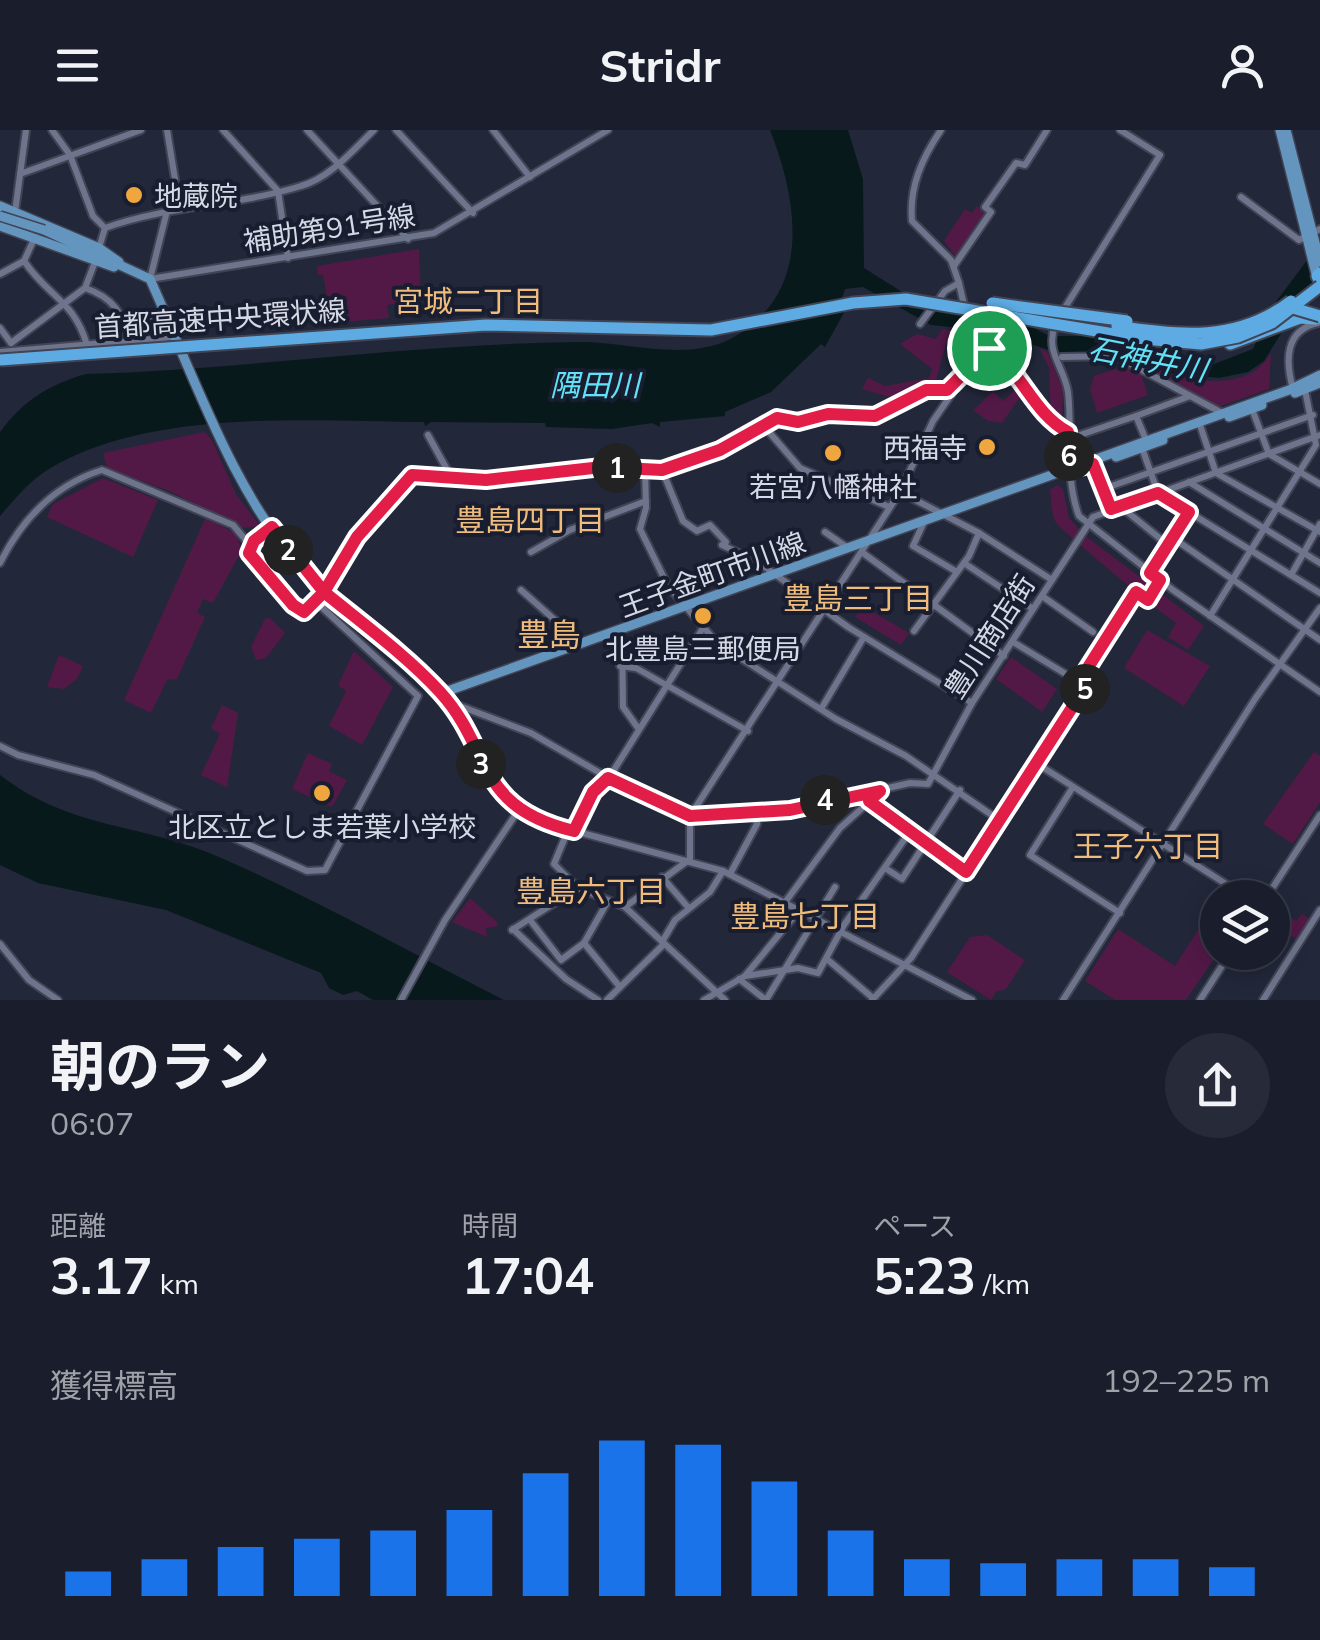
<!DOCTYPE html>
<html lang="ja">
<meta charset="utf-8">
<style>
:root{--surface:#1a1d2c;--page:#272a38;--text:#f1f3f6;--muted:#9fa2a9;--line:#383b48;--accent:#1a73e8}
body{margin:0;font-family:Mulish,"Noto Sans JP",sans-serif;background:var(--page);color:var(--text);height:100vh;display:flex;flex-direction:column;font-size:38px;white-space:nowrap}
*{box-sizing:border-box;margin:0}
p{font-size:32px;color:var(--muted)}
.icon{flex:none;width:55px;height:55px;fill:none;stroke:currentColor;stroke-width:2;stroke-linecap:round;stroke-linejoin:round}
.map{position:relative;height:870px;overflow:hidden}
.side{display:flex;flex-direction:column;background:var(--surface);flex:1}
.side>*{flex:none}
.controls{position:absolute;left:1200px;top:750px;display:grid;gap:20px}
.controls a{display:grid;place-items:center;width:90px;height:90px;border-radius:50%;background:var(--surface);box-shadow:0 5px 25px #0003,0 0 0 2px var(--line);font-size:50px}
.pin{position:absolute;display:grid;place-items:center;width:85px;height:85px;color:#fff;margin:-42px;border:5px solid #fff;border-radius:50%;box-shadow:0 2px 10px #0007}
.km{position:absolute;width:50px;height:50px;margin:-25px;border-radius:50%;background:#222;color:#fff;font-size:28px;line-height:50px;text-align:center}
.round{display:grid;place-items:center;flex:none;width:105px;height:105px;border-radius:52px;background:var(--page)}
.headline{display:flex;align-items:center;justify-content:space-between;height:170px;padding:0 50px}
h1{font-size:55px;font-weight:700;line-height:75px}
.stats{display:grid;grid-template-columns:repeat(3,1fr);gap:15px;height:170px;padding:10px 50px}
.stats div{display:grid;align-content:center}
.stats b{font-size:50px;font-weight:700}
.stats small{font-size:28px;font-weight:400}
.stats p{font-size:28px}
.chart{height:280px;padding:20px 50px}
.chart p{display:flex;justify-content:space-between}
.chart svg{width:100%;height:180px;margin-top:10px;stroke:var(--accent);stroke-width:6}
header{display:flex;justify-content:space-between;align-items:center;height:130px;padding:0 50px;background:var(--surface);font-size:45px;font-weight:700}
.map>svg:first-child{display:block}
</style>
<header><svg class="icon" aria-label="menu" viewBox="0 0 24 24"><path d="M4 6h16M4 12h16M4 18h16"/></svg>Stridr<svg class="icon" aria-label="person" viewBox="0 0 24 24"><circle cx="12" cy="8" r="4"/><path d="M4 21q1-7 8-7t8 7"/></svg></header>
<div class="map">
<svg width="1320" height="870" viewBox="0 0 1320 870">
<rect width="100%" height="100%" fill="#22273a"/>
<g fill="#521947">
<polygon points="977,76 987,83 955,126 944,111 965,79 972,83"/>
<polygon points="419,119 421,170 387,175 389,188 332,193 323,145 318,145 317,136"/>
<polygon points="942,199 957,201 946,213 935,254 897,269 862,259 868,248 885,256 929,248 932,239 900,214 917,204 936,209"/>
<polygon points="1039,218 1048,223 1063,259 1062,291 1057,293 1051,289 1049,237"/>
<path d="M1271,223L1269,259L1218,277L1118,226C1159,241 1241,275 1271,223Z"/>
<polygon points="1124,236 1141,244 1148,265 1097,283 1090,259 1094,246"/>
<polygon points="1022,254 1025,260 1002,293 988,291 973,280 993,261 1003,271"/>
<polygon points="204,302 211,308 236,364 260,396 243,398 169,361 107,338 103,323"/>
<polygon points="103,348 158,370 133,427 47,387 53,374"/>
<path d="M1057,355L1063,359L1069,388L1083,404L1204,496L1188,520L1168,507L1176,493C1161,483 1062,402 1055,391C1051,382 1051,369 1050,360Z"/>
<polygon points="206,387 236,404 242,420 213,473 203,469 197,483 205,487 177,549 167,550 151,583 124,570"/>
<polygon points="863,476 909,503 901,515 855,487"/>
<polygon points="270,488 285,503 266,528 256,530 251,517 265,489"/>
<polygon points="1147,500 1210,536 1184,576 1124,538"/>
<polygon points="354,521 393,557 362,615 329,596 346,561 338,555"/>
<polygon points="59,525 83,536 77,549 64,559 47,557"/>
<polygon points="1011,527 1057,559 1042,582 996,549"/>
<polygon points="222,575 238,583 227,657 201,645 220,604 211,598"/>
<polygon points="1314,622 1320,626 1320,672 1293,714 1263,694"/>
<polygon points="308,623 332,634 329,641 347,650 332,677 292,659"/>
<polygon points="470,768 497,792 498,796 486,798 487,807 452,792"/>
<polygon points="1272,776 1296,791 1302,784 1310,789 1297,810 1273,794"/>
<polygon points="1201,795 1217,805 1218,823 1186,870 1115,870 1085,851 1118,799 1175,836"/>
<polygon points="987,805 1025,830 1006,859 996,862 991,870 947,842 970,807"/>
</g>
<g fill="#08191b">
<path d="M770,0H848L863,49L864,138L926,177L1021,192L1050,206H1105L1184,231L1214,234L1253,219L1272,177L1320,113V141L1264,231L1248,242L1219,248L1171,243L1109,222H1055L991,201L931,195L863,157L845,159L839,178L845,181L825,217L821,214L771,262L725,282V286L660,292V297L652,293L612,299L546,297L545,293L431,292L425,296L424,292C310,291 150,278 49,339C29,351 15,369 0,386V302C24,270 48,255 86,244C250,239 412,214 577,212C630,211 692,235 739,204C813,157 797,69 770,0Z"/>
<path d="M0,645C71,700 142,693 219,727C316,769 409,822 504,870H373L357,861L343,865L329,858L321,843L166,780L38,753L0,735Z"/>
</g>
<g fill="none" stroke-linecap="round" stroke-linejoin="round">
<defs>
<g id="minor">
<path d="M52,0L70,25L93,86L105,98C169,75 237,76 301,56C330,48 353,20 374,0"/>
<polyline points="167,0 175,49 150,149 434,103 608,0"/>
<polyline points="223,0 278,61 288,128"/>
<polyline points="307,0 408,109"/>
<polyline points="396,0 473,83"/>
<polyline points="493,0 530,47"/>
<path d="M941,0C922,28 909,57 912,91L951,130L959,153"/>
<polyline points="20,44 141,0"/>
<polyline points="1241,67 1299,110 1320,99"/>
<polyline points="15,82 26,0"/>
<polyline points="99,118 105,98"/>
<path d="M24,131C49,168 74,170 87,215"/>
<path d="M95,132L85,158C112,167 125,184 128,212"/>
<polyline points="954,136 991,82 985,77 1016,33 1025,35 1047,0"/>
<polyline points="0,144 24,131 35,107"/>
<polyline points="1061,184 1160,25 1120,0"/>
<polyline points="920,194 945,161 959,153 964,175 987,214 1023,248 1049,291 1067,302"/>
<path d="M1055,195C1045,223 1064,236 1068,262C1073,303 1064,346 1079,386L1173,460L1320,562"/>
<polyline points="0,198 11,213"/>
<polyline points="127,198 163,180"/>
<polyline points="11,213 85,158"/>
<polyline points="0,222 175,207"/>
<polyline points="1062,227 1116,226 1222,283"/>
<path d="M1293,259C1285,230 1285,200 1318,193"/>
<polyline points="1252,279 1269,324 1320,354"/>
<polyline points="1199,292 1216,343 1320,402"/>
<polyline points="763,295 800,338 889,377"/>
<polyline points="428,305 450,345"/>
<polyline points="1068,309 1136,286"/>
<polyline points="1146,310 1136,286 1190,266"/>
<polyline points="1142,318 1158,363 1320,463"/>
<polyline points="1093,335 1111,379"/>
<polyline points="645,339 646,378 640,399 668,456 717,513 836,589 906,626 999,690"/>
<polyline points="662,340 683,391 697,401 710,395 726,412 722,415 758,432 848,497 972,573"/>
<polyline points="1189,352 1320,433"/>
<polyline points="1103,359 1313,285"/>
<polyline points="900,362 933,291 951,265 947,260"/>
<polyline points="1120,376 1168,415"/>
<polyline points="924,392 913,416 957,442"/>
<polyline points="272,397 254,411 249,423 304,482 330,454 357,407 412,345 486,350 602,337 662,340 707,326 775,289 798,292 829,284 875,287 926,259 947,260 989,218"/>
<polyline points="825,402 848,418"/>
<polyline points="1173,408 1320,510"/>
<polyline points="531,422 570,400 646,371"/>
<polyline points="863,423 1004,526"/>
<path d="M0,433C22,389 54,355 102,340L233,395L250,415"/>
<polyline points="964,433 1033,479"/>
<polyline points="1150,443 1189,382"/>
<polyline points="1291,445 1320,394"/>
<polyline points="521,460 582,514"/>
<polyline points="1042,466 1093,502"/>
<polyline points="1210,486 1316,315 1305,260"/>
<polyline points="622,500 623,577 638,598"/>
<polyline points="914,501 969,426 979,403"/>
<polyline points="1013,512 1079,552"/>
<polyline points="620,536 636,538 748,601"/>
<polyline points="442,563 489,646 529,684 556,696 723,741 972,870"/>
<polyline points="821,579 864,507"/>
<polyline points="453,582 460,576 531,603 619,654 690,686 791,680 910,653 928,654 972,573 1093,387 1320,305"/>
<polyline points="0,616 18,625 94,645 307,741 325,740 418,566 316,472"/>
<polyline points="1036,633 1248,768"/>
<polyline points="1073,657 1030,725 1120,783"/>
<polyline points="869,671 966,742"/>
<polyline points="690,686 900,362 979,403 1052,450"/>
<polyline points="568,700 554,734 578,758 625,777 725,870"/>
<polyline points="573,701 593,662 607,651 703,498"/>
<polyline points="885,738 902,749 960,660"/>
<polyline points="730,744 757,694 757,684"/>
<polyline points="662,747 687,776"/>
<polyline points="1266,768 1320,685"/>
<polyline points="786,771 840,698 880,662"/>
<polyline points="625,777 690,729 690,686"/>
<polyline points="530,790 561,830 584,813 608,771"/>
<polyline points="513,799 566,849 598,870"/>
<polyline points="512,800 578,758"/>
<polyline points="662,812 675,790 710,762 723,741"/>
<polyline points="584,813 620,857"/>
<polyline points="0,814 29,850 58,870"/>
<polyline points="828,830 873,868"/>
<polyline points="745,846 798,838 818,843 844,795 909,703"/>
<polyline points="739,849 766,870"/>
<polyline points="401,870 445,790 520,678"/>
<polyline points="607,870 664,814"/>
<polyline points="704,870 745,846 800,779"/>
<polyline points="766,870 835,757"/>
<polyline points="872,870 911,828 1087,556 1080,550 1135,462 1147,470 1160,450"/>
<polyline points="1063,870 1255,569 1320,478"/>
<polyline points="1200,870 1231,822"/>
<polyline points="1263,870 1320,780"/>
</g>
<g id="major">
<polyline points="1280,0 1318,152"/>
<polyline points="1286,0 1320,132"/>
<polyline points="0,76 99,118 119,132"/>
<polyline points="0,96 114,137"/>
<path d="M44,100L150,149C195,249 234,365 308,447C348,490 398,525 442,563L1289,260L1320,245"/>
<polyline points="1295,263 1320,253"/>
<polyline points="1229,287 1262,275"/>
<polyline points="1116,327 1163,310"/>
</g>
<g id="highway">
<polyline points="1317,146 1320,143"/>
<polyline points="1230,214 1300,188 1316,189"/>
</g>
</defs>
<use href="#minor" stroke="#404454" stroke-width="10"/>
<use href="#major" stroke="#404454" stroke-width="12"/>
<use href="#highway" stroke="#404454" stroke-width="15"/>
<use href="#minor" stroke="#6e748b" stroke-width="6"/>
<use href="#major" stroke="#6495bf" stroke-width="9"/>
<use href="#highway" stroke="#5dabe2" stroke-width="11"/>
<defs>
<polyline id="major-bridge" points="0,86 44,100"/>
<g id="highway-bridge">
<polyline points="992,173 1127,191"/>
<polyline points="1293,178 1320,186"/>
<path d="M1117,196C1179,206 1238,212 1291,171"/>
<polyline points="0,230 486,195 711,200 853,173 906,169 1144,209 1201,214 1238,207 1272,193 1320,156"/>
</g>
</defs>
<use href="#major-bridge" stroke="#404454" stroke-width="12" stroke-linecap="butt"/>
<use href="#highway-bridge" stroke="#404454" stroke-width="15" stroke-linecap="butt"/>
<use href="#major-bridge" stroke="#6495bf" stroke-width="9"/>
<use href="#highway-bridge" stroke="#5dabe2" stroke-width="11"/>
</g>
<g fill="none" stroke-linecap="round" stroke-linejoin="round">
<defs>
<path id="route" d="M989,218L947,260H926L875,286L828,284L798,292L777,288L720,320L662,340L602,337L486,350L412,345L357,407L324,462L272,397L254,411L249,423L293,475L304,482L324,462C362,493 407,526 440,562C493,620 474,677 574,701L593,662L608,648L690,686L790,680L880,661L869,671L966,742L1086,556L1080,550L1136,462L1148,470L1160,450L1150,443L1189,382L1158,363L1111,379L1093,334L1071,339L1068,302C1033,283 1023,243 989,218"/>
</defs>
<use href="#route" stroke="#fff" stroke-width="20"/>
<use href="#route" stroke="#e11d48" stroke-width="12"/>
</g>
<g fill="#f0a63e" stroke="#191d30" stroke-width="4">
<circle cx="134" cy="65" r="10"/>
<circle cx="987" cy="317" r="10"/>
<circle cx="833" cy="323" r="10"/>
<circle cx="703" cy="486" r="10"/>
<circle cx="322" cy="663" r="10"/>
</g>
<g text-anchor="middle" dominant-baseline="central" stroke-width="8" stroke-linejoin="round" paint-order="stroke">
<g font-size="28" fill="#d5d9e5" stroke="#191d30">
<text x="154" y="65" text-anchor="start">地蔵院</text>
<text x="967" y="317" text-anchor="end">西福寺</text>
<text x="833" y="356">若宮八幡神社</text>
<text x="703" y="518">北豊島三郵便局</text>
<text x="322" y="696">北区立としま若葉小学校</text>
</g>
<g font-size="28" fill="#d5d9e5" stroke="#191d30">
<text transform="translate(329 98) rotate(-9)">補助第91号線</text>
<text transform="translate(220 188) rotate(-4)">首都高速中央環状線</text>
<text transform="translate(712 444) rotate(-20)">王子金町市川線</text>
<text transform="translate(989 506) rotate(-57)">豊川商店街</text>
</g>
<g font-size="30" fill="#efbc7c" stroke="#191d30">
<text x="468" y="171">宮城二丁目</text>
<text x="530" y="390">豊島四丁目</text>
<text x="858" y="468">豊島三丁目</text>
<text x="1148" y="716">王子六丁目</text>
<text x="591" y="761">豊島六丁目</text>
<text x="805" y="786">豊島七丁目</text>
</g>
<g font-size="30" font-style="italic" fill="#61e2f7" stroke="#191d30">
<text transform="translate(1148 229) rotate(11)">石神井川</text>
<text x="595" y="255">隅田川</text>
</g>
<g font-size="32" fill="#efbc7c" stroke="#191d30">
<text x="549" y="504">豊島</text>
</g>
</g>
</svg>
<div class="controls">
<a><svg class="icon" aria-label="layers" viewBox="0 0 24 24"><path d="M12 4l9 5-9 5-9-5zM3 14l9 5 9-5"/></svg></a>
</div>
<div class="pin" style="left:989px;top:218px;background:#1e9e55"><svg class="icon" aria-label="arrive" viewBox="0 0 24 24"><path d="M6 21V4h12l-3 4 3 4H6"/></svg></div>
<b class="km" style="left:617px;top:338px">1</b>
<b class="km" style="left:288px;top:420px">2</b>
<b class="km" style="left:481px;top:634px">3</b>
<b class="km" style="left:825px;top:670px">4</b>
<b class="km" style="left:1085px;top:559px">5</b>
<b class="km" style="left:1069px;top:326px">6</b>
</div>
<section class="side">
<div class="headline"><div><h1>朝のラン</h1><p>06:07</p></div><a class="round"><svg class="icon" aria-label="share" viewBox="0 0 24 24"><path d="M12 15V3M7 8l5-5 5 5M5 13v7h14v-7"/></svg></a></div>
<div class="stats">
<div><p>距離</p><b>3.17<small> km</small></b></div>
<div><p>時間</p><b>17:04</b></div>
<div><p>ペース</p><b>5:23<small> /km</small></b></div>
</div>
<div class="chart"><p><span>獲得標高</span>192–225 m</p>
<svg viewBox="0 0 160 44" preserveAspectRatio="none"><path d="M5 44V38M15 44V35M25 44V32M35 44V30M45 44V28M55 44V23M65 44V14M75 44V6M85 44V7M95 44V16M105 44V28M115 44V35M125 44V36M135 44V35M145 44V35M155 44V37"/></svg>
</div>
</section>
